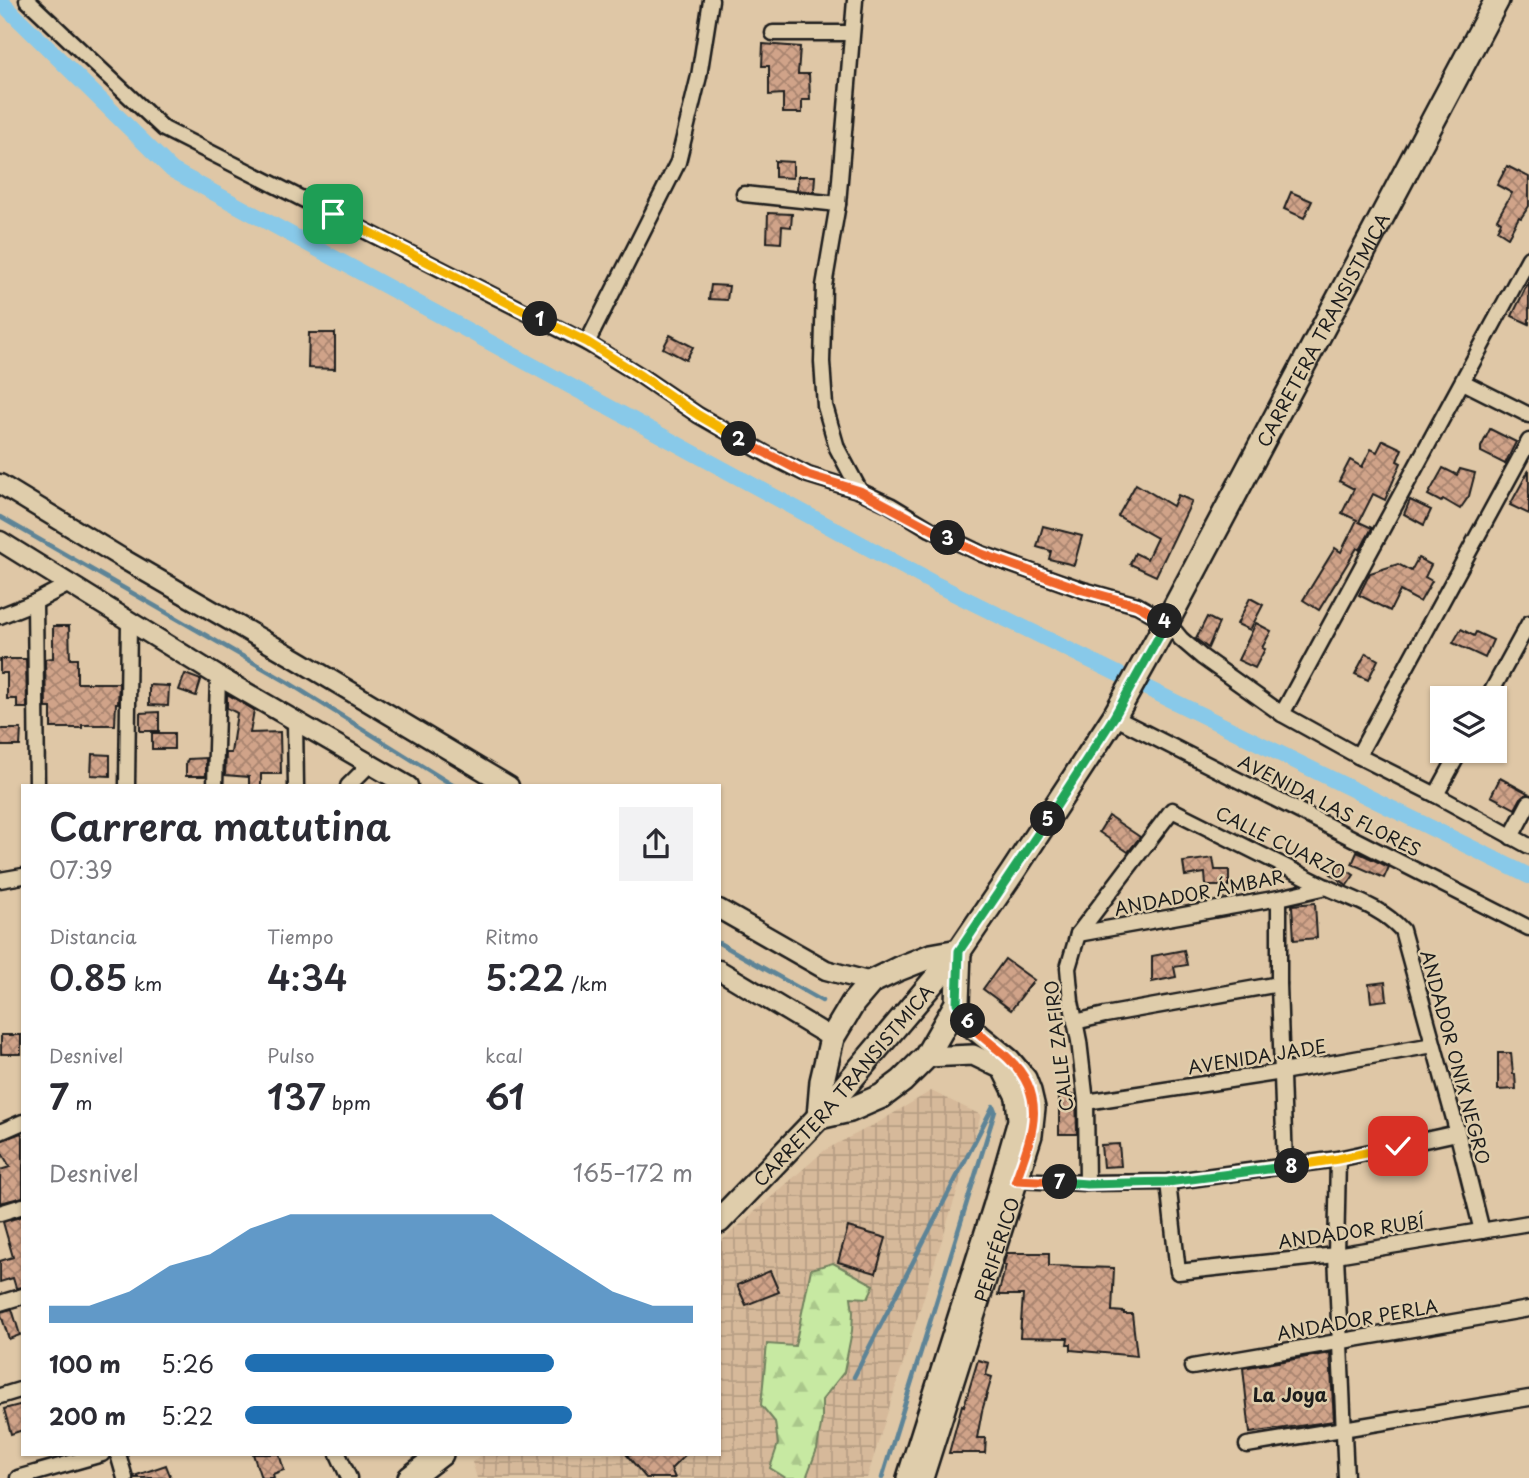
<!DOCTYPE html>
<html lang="es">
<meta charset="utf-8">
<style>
:root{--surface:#fff;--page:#f2f2f3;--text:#2b2b33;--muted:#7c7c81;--accent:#1f6fb2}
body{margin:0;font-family:"Playpen Sans",sans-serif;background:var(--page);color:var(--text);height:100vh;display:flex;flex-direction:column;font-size:26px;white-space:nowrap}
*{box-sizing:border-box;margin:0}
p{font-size:23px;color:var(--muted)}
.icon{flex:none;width:38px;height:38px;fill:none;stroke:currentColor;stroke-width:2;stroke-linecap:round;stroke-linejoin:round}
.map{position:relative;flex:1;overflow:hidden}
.drawer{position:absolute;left:21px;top:784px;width:700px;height:672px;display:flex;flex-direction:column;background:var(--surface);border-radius:0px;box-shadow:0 2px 5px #0004}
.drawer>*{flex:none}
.buttons{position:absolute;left:1430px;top:686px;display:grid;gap:14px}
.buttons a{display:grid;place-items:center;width:77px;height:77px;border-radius:0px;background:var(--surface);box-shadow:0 2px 5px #0004;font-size:35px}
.pin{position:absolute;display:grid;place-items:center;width:60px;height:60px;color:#fff;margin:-30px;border-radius:14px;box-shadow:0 4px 10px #0006}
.km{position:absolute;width:35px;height:35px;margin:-18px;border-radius:50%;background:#222;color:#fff;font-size:19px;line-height:35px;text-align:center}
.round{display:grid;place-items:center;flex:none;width:74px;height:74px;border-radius:0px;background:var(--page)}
.overview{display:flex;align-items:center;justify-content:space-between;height:119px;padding:0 28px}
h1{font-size:38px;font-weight:600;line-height:52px}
.stats{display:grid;grid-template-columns:repeat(3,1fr);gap:10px;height:119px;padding:7px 28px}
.stats div{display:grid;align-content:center}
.stats b{font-size:35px;font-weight:600}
.stats small{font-size:19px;font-weight:400}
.stats p{font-size:19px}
.chart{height:196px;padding:14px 28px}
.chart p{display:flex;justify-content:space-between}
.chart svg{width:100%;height:126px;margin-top:7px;fill:var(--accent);opacity:.7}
ul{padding:0 28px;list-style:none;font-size:23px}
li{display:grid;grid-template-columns:112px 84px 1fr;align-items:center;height:52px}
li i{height:18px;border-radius:9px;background:var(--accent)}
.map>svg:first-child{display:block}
</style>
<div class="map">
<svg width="1529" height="1478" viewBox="0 0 1529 1478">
<defs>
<pattern id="industrial-grid" width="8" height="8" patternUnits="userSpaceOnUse" patternTransform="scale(1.75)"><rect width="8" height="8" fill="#d6b99a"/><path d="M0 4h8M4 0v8" fill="none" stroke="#b79e84"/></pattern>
<pattern id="forest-firs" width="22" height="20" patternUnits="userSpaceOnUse" patternTransform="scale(1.75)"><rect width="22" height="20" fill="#c7e9a2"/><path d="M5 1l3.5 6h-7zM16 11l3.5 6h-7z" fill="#aac78b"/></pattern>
<pattern id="building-cross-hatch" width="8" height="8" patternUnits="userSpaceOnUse" patternTransform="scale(1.75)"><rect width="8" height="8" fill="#d0a389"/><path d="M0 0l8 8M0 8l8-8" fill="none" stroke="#a8846f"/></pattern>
</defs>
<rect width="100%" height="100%" fill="#dfc7a6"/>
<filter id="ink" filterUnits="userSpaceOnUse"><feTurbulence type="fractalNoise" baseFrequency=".0143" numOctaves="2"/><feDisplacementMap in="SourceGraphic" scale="14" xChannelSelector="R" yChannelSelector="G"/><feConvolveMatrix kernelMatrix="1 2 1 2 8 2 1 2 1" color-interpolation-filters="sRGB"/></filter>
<g filter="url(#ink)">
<polygon fill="url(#industrial-grid)" points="931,1091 981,1115 867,1478 477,1478 472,1462 482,1454 719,1454 719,1243 825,1150 879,1122"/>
<polygon fill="url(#forest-firs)" stroke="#72825f" stroke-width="2" points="833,1263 874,1285 868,1298 851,1297 853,1312 852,1331 844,1372 822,1400 822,1419 817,1449 806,1478 786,1478 770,1468 778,1444 775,1422 761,1405 767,1344 795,1346 811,1269"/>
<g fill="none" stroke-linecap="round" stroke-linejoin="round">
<g stroke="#5d8497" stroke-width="4.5">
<polyline points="0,517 289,683 454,786"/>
<polyline points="719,943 822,1001"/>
<polyline points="854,1377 993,1106 995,1111 882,1478"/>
</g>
<polyline stroke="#88c9e9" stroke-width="16" points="0,1 172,170 937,585 1529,876"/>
</g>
<g fill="url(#building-cross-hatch)" stroke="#1c1c1c" stroke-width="2">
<polygon points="763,44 800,47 798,74 809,74 810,100 802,100 802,113 783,113 783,94 769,95 769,66 762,66"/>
<polygon points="775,161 793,162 793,178 775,177"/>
<polygon points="1507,166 1529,177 1529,206 1521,218 1519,217 1508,237 1497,230 1501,222 1497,219 1512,193 1497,185"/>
<polygon points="798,176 815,176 814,192 797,190"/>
<polygon points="1291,192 1312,201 1304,218 1284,209"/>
<polygon points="768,213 792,214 791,227 782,226 781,243 767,242"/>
<polygon points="1529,281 1529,324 1512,316"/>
<polygon points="711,285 729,286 727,300 709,299"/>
<polygon points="309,333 335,333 335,369 308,368"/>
<polygon points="670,335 693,347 686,360 663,348"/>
<polygon points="1490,429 1516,442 1505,464 1481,452 1481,447"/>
<polygon points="1383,440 1402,449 1397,461 1401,463 1385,500 1373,494 1359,522 1372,528 1360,550 1357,548 1319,610 1303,600 1335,548 1341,552 1357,520 1342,513 1354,489 1339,481 1350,460 1362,467 1371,449 1377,452"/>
<polygon points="1443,468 1457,475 1460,469 1475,473 1469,496 1460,509 1443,499 1441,502 1428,495"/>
<polygon points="1529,470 1529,514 1510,505"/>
<polygon points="1136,484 1173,506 1178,495 1192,501 1156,576 1130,564 1135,553 1147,559 1157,538 1118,516"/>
<polygon points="1410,500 1431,510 1424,525 1404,514"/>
<polygon points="1043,526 1082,536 1074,565 1049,559 1051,551 1037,547"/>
<polygon points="1418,558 1431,565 1425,577 1432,581 1420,602 1400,591 1390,611 1359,595 1370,573 1398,564 1411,571"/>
<polygon points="1250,598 1263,605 1250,630 1237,624"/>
<polygon points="1207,617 1219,623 1208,648 1196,639"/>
<polygon points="1256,623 1271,631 1262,648 1265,649 1255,668 1238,660"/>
<polygon points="53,626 69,626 70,659 77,659 77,683 119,683 118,703 116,703 115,725 82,725 82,728 51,728 51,708 46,708 45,659 53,658"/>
<polygon points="1461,629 1474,636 1476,632 1493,640 1485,658 1453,643"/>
<polygon points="1366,653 1378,660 1368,680 1355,674"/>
<polygon points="0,659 26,659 27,708 17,708 17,699 7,699 7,673 0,673"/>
<polygon points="185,674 201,680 196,696 179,690"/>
<polygon points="149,685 169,686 168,706 149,705"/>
<polygon points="227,694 254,710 250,733 280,732 281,774 261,774 261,786 249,786 249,777 225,775 226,753 231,753 237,713 227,708"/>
<polygon points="159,712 159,731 140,731 140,713"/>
<polygon points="0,729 21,729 20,746 0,746"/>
<rect x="152" y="733" width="22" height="16"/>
<polygon points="92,754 110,755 110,776 91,775"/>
<polygon points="206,758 206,776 186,776 186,763 188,759"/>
<polygon points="1500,778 1528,793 1521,798 1515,809 1491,796"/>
<polygon points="1109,816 1140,837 1128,852 1099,832"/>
<polygon points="1357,852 1389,867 1384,878 1352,864"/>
<polygon points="1213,858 1215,870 1229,870 1229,886 1206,886 1205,873 1185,876 1183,862"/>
<polygon points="1338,864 1354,875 1347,885 1331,874"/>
<polygon points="1315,903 1317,938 1294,940 1292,905"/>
<polygon points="1184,950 1187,965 1174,967 1176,977 1152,982 1152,956"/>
<polygon points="1005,959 1034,980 1011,1010 983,989"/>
<polygon points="1385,982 1387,1000 1371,1002 1369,984"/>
<rect x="1" y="1035" width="20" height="19"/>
<polygon points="1498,1053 1511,1053 1513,1074 1515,1074 1516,1089 1498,1090"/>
<polygon points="1059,1095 1076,1095 1077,1134 1059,1134"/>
<polygon points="21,1133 23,1137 23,1197 0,1203 0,1170 10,1167 0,1150 0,1141"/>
<polygon points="1119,1144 1121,1166 1103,1167 1101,1145"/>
<polygon points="23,1216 23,1287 16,1288 13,1278 0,1282 0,1261 13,1257 3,1222"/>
<polygon points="848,1227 886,1238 876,1273 838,1262"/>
<polygon points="1007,1253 1049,1253 1049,1266 1114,1268 1112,1311 1124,1312 1124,1314 1132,1314 1137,1356 1071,1350 1071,1344 1067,1344 1068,1338 1020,1337 1023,1295 998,1295 1006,1265 1003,1265"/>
<polygon points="770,1271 779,1292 746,1305 737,1285"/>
<polygon points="12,1309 20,1335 9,1339 0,1312"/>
<polygon points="1330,1353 1334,1421 1250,1433 1243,1368"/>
<polygon points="978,1360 989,1363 986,1375 992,1377 982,1411 977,1438 986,1438 985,1453 949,1453 962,1405 964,1406"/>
<polygon points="23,1404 23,1430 11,1434 4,1409"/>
<polygon points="253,1454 279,1454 284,1470 273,1474 274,1478 261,1478"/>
<polygon points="626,1454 686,1454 671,1469 675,1478 646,1478"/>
<polygon points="166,1465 171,1478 134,1478 134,1476"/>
</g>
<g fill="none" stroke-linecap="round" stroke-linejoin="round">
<defs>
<g id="minor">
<polyline points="27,0 164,129 587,343 638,374 698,415 768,455 808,475 860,491 890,505 930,529 982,554 1083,590 1137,605 1167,622 1181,639 1202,657 1282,714 1358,756 1436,795 1529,846"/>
<polyline points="855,0 838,204 824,286 822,362 825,406 837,448 860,491"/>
<polyline points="773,33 851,33"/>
<polyline points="744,194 838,204"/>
<polyline points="587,343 678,162 699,76 711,0"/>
<polyline points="1463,382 1529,415"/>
<polyline points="35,602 37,786"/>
<polyline points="0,616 35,602 69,584"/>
<polyline points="1488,698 1529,623"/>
<polyline points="1282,714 1529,258"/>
<polyline points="1114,717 1529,928"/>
<polyline points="295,722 296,786"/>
<polyline points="1358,756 1529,441"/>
<polyline points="127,786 129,622"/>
<polyline points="215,786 218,676"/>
<polyline points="348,786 370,764"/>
<polyline points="1436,795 1460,751"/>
<polyline points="1511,837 1529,803"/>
<polyline points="0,880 23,876"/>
<polyline points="1279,898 1279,984 1285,1166"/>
<polyline points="1078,934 1279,898 1327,887"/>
<polyline points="1075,1022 1105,1015 1279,984"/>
<polyline points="1086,1102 1282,1072 1433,1045"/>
<polyline points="0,1132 23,1122"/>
<polyline points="1338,1159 1336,1255 1346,1478"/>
<polyline points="1016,1180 1087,1183 1168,1182 1338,1159 1457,1133"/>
<polyline points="1168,1182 1178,1272 1336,1255 1529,1223"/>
<path d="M1087,1183L1086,1102L1079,1041L1071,1001L1068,968L1078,934L1172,810C1222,835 1272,860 1322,885C1351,899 1380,906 1402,930L1454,1119L1482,1231"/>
<polyline points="0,1213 23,1206"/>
<polyline points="0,1303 23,1296"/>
<polyline points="1192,1367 1529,1309"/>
<polyline points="0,1396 23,1389"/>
<polyline points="1247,1445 1529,1398"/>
<polyline points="118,1454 125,1478"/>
<polyline points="338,1454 349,1478"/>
<polyline points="18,1478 102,1454"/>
</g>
<g id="tertiary">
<polyline points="0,484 125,560 298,660 509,786"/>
<polyline points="0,541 218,676 408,786"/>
<polyline points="719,909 826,970 871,982"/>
<polyline points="719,970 832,1038"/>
</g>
<g id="secondary">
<polyline points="907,1478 993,1207 1018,1120 1016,1097 1002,1069 973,1055 926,1057"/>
<path id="s1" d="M923,1478L1032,1135L1035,1108L1031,1091L1026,1078L1010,1059L972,1028L957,1003"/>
</g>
<g id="primary">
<polygon points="959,951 957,1003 926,1057 902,1081 882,1096 850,1110 819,1117 822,1081 832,1038 853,1003 871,982 898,969 931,956"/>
<path id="s2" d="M719,1221L819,1117L959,951L1012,873L1114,717L1167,622L1497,0"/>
<polyline points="410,1478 441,1454"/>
</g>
</defs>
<use href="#minor" stroke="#1c1c1c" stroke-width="19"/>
<use href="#tertiary" stroke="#1c1c1c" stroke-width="23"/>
<use href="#secondary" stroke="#1c1c1c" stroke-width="24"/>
<use href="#primary" stroke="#1c1c1c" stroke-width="28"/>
<use href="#minor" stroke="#dfcdab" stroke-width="14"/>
<use href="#tertiary" stroke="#dfcdab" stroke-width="18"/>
<use href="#secondary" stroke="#dfcdab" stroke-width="19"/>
<use href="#primary" stroke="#dfcdab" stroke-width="23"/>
</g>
</g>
<g fill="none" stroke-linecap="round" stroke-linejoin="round" filter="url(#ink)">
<defs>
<polyline id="split-1" points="333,214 540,319"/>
<polyline id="split-2" points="540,319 587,342 638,374 698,415 739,439"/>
<polyline id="split-3" points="739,439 808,475 860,491 948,538"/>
<polyline id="split-4" points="948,538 982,554 1083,590 1137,605 1165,621"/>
<polyline id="split-5" points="1048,819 1114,717 1167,622 1165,621"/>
<polyline id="split-6" points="968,1021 957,1003 959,951 1048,819"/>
<path id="split-7" d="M968,1021C978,1036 995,1046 1008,1058C1049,1096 1032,1135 1016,1180L1060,1182"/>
<polyline id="split-8" points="1060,1182 1087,1184 1168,1182 1292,1166"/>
<polyline id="split-9" points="1292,1166 1338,1159 1398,1146"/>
</defs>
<use href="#split-1" stroke="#fff" stroke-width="14"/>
<use href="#split-2" stroke="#fff" stroke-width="14"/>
<use href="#split-3" stroke="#fff" stroke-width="14"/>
<use href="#split-4" stroke="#fff" stroke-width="14"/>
<use href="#split-5" stroke="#fff" stroke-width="14"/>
<use href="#split-6" stroke="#fff" stroke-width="14"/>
<use href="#split-7" stroke="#fff" stroke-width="14"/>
<use href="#split-8" stroke="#fff" stroke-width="14"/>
<use href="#split-9" stroke="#fff" stroke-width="14"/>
<use href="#split-1" stroke="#f5b400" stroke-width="9"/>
<use href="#split-2" stroke="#f5b400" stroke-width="9"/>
<use href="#split-3" stroke="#f0652b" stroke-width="9"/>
<use href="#split-4" stroke="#f0652b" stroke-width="9"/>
<use href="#split-5" stroke="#22a559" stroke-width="9"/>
<use href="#split-6" stroke="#22a559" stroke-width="9"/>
<use href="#split-7" stroke="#f0652b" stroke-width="9"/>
<use href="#split-8" stroke="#22a559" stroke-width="9"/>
<use href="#split-9" stroke="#f5b400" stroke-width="9"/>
</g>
<g text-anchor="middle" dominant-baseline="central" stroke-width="5" stroke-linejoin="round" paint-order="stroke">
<g font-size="18" fill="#1c1c1c" stroke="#dfcdab">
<text stroke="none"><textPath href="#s2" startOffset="1082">CARRETERA TRANSISTMICA</textPath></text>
<text transform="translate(1330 805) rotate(27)">AVENIDA LAS FLORES</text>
<text transform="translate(1281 842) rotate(26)">CALLE CUARZO</text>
<text transform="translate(1199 892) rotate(-11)">ANDADOR ÁMBAR</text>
<text transform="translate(1058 1046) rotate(-97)">CALLE ZAFIRO</text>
<text transform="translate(1257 1056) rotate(-9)">AVENIDA JADE</text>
<text transform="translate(1456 1057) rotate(75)">ANDADOR ONIX NEGRO</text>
<text stroke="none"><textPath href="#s2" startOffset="184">CARRETERA TRANSISTMICA</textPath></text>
<text transform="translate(1351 1231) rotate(-8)">ANDADOR RUBÍ</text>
<text stroke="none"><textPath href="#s1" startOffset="240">PERIFÉRICO</textPath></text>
<text transform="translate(1357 1319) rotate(-10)">ANDADOR PERLA</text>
</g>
<g font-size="19" font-weight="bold" fill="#1c1c1c" stroke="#dfcdab">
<text x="1290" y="1394">La Joya</text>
</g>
</g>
</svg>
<div class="buttons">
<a><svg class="icon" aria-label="layers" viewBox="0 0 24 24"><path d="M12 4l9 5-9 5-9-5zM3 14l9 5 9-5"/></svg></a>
</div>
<div class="pin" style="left:333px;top:214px;background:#1e9e55"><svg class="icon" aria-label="arrive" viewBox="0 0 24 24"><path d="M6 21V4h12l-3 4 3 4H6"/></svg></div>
<div class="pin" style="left:1398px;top:1146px;background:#d93025"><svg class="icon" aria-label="check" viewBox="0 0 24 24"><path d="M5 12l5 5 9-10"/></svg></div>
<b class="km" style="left:540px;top:319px">1</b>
<b class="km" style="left:739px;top:439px">2</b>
<b class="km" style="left:948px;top:538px">3</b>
<b class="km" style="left:1165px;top:621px">4</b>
<b class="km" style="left:1048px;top:819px">5</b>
<b class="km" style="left:968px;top:1021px">6</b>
<b class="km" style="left:1060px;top:1182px">7</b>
<b class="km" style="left:1292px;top:1166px">8</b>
<section class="drawer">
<div class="overview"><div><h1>Carrera matutina</h1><p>07:39</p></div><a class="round"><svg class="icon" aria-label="share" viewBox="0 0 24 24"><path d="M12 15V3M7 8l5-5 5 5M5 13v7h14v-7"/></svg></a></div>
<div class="stats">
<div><p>Distancia</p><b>0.85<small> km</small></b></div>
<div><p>Tiempo</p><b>4:34</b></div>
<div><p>Ritmo</p><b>5:22<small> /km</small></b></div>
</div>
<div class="stats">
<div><p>Desnivel</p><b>7<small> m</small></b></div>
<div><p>Pulso</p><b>137<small> bpm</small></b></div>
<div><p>kcal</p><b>61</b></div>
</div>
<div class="chart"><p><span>Desnivel</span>165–172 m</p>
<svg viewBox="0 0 160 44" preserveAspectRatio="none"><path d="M0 44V38L10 38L20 33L30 24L40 20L50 11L60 6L70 6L80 6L90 6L100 6L110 6L120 15L130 24L140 33L150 38L160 38V44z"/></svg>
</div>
<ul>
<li><b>100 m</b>5:26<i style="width:69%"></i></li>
<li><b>200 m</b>5:22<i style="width:73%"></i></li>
</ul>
</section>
</div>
